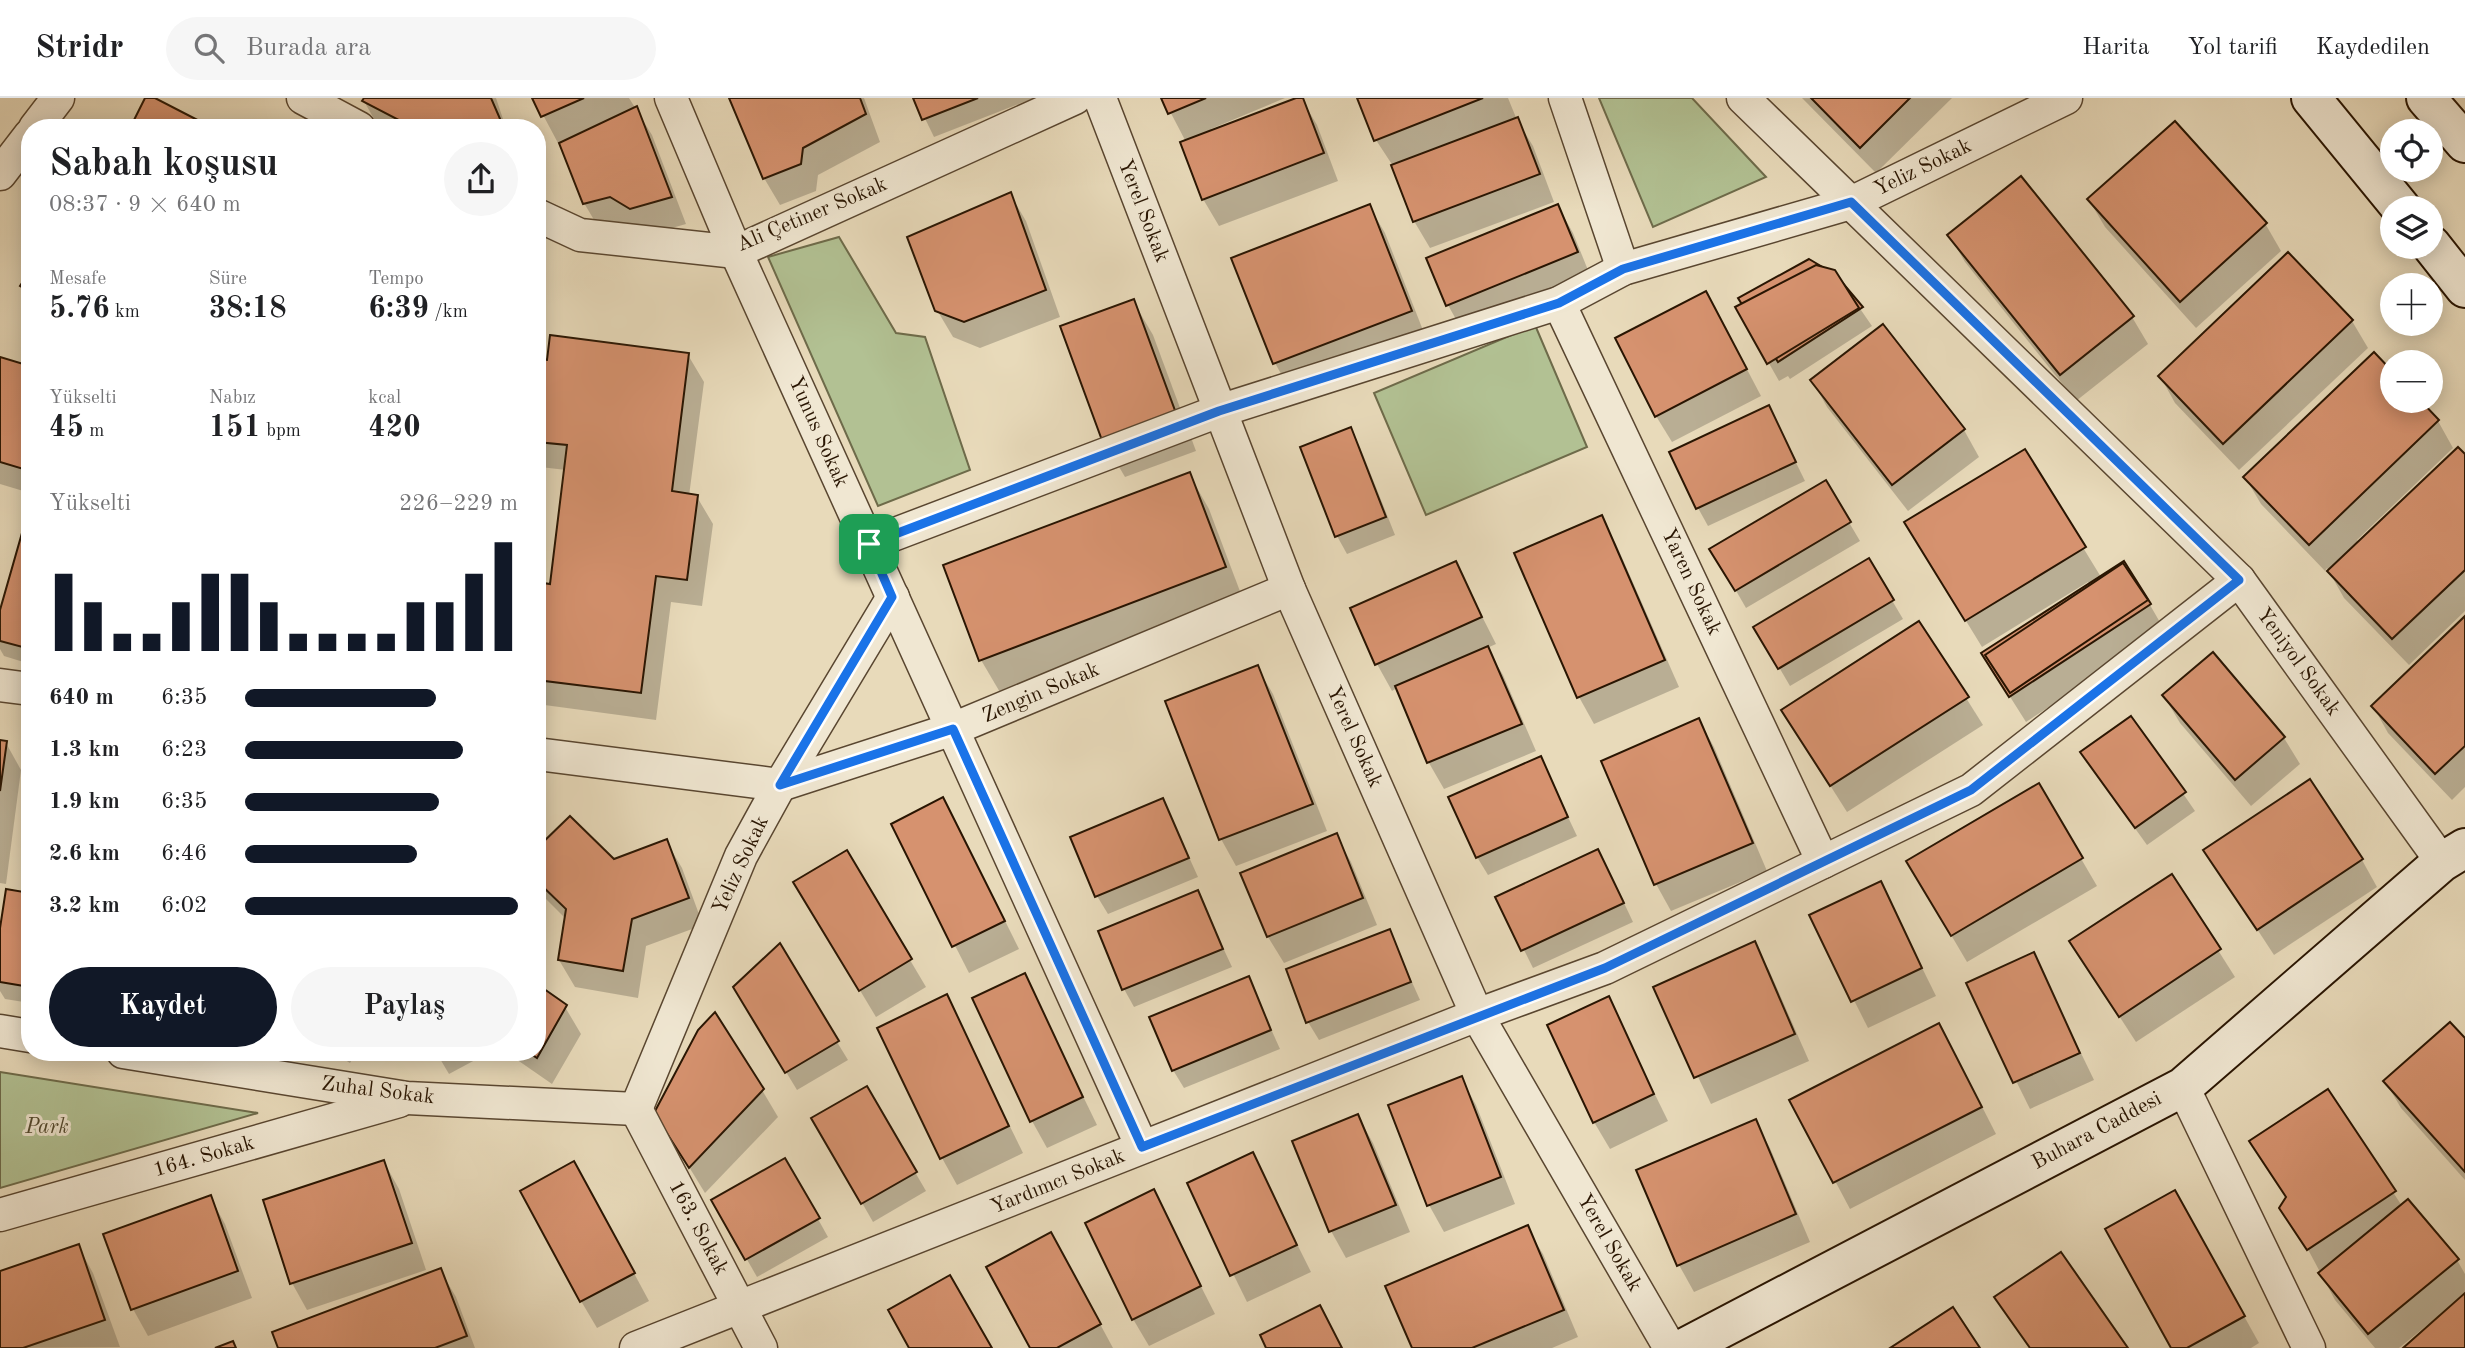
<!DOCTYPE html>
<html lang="tr">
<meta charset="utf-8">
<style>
:root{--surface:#fff;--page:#f6f6f6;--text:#202124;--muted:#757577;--line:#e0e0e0;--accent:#111827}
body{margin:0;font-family:"Old Standard TT",serif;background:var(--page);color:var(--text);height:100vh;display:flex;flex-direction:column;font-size:26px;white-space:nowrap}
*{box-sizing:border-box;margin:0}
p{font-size:23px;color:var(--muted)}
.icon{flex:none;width:38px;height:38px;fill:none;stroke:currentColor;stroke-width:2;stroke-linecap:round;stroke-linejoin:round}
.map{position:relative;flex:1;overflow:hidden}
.drawer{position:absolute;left:21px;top:21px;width:525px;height:942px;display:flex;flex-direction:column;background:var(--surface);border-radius:28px;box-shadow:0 4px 18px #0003}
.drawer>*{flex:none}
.tools{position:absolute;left:2380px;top:21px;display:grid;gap:14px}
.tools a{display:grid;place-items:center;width:63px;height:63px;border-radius:50%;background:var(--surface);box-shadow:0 4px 18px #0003;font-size:35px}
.pin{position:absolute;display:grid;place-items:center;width:60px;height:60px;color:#fff;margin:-30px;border-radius:14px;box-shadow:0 4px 10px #0006}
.round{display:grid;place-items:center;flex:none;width:74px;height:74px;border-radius:37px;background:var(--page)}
.summary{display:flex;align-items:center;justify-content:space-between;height:119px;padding:0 28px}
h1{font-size:38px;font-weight:700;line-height:52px}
.metrics{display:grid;grid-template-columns:repeat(3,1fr);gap:10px;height:119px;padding:7px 28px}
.metrics div{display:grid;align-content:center}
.metrics b{font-size:30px;font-weight:700}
.metrics small{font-size:19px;font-weight:400}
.metrics p{font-size:19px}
.chart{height:196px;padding:14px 28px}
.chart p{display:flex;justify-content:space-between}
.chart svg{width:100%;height:126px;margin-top:7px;stroke:var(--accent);stroke-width:6}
.button{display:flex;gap:14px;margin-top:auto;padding:14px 28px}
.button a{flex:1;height:80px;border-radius:42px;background:var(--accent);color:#fff;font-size:28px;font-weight:700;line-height:80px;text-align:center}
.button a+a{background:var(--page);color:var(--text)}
ul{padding:0 28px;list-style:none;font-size:23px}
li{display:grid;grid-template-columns:112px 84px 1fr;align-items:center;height:52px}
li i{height:18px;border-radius:9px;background:var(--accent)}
header{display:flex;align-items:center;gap:42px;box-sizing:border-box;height:98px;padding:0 35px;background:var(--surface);border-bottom:2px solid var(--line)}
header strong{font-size:33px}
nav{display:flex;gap:38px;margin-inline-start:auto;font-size:24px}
.search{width:490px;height:63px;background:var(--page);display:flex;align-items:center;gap:18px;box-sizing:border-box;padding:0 24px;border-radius:38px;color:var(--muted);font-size:26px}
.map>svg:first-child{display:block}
</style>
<header>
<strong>Stridr</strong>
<div class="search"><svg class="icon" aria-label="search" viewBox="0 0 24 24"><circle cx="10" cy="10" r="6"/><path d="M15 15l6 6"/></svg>Burada ara</div>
<nav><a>Harita</a><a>Yol tarifi</a><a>Kaydedilen</a></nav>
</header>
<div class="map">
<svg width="2465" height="1250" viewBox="0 0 2465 1250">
<rect width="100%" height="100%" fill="#e8daba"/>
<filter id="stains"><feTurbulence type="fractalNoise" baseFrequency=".00286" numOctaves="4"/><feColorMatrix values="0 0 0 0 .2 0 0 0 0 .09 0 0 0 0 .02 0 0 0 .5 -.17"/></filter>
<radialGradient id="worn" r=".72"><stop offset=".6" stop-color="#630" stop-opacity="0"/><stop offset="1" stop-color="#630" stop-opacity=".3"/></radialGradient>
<g fill="#b2c193" stroke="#6e6b4a" stroke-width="2">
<polygon points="1599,0 1692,0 1766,79 1653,129"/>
<polygon points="839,139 896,235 925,239 970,372 878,408 768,159"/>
<polygon points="1535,227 1587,349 1426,417 1374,295"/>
<polygon points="0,974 258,1015 0,1090"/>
</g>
<g fill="#0003">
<polygon points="366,0 496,0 506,30 379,30 364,3"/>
<polygon points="534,0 629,0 652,37 686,126 647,137 627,125 600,132 584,105 560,44 558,45"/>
<polygon points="731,0 864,0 880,44 818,77 816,93 780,107 764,80"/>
<polygon points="915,0 1034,0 934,39"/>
<polygon points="1163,0 1285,0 1211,31 1212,34 1301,0 1317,27 1338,83 1219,128 1203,101 1186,44"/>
<polygon points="1359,0 1508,0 1517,22 1533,48 1554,104 1430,150 1414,123 1393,68 1376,42"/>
<polygon points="1802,0 1952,0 1876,75"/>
<polygon points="2174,26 2266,127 2281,153 2196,230 2105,129 2089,102"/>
<polygon points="2021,80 2132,219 2148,246 2076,303 1965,164 1949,137"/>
<polygon points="1010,96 1026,123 1060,219 980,250 953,239 937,212"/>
<polygon points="1369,108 1385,135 1426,240 1290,292 1275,265 1234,161"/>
<polygon points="1558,108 1573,135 1592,182 1463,234 1448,207"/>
<polygon points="1834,173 1872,228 1790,281 1788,278 1779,283 1737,209"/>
<polygon points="1133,203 1153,237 1196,353 1125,379 1105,345"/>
<polygon points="1721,222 1761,298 1672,344 1656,318"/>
<polygon points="2352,223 2368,250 2239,372 2175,305 2160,278"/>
<polygon points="537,248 548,265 688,257 704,284 689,398 697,399 713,426 702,508 671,504 656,622 537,606 537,486 551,488 566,372 540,369 537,364"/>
<polygon points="2374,256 2392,275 2392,303 2418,303 2438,323 2453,350 2357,442 2359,444 2465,359 2465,513 2409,567 2344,500 2327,470 2325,473 2261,406 2245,379"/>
<polygon points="0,261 30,270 30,395 0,386"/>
<polygon points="1812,282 1964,332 1979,359 1908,413 1827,309"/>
<polygon points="1778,328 1805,383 1708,428 1698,410"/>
<polygon points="1350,331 1360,349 1395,437 1347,456 1337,438"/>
<polygon points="2024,353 2101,479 2150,507 2165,533 2026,624 1983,556 2090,487 2088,484 1982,549 1922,451"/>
<polygon points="1189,376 1209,411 1244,504 1001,596 981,562"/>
<polygon points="1825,384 1860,443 1746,510 1712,451"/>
<polygon points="1601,420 1616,446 1679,589 1594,626 1579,599"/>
<polygon points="30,424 30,566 4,558 0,551 0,518"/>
<polygon points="1868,462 1903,521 1790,588 1756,530"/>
<polygon points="1455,465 1496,546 1487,550 1503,577 1536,653 1444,691 1429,665 1397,590 1392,593 1377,566"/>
<polygon points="2465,520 2465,689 2452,702 2388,635 2373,608"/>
<polygon points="1919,525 1983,627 1847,714 1783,613"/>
<polygon points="1257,569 1273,596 1327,733 1236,768 1221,741"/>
<polygon points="2164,598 2284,640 2300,666 2251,708 2180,625"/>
<polygon points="2131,620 2195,713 2147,747 2093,672"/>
<polygon points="1699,622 1714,649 1767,773 1671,813 1656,786 1603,664"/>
<polygon points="0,644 6,645 21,672 6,786 0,785"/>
<polygon points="1540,660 1577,738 1488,777 1477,759"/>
<polygon points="2038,687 2097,788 1967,864 1908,764"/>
<polygon points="1163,702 1198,779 1108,816 1097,798"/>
<polygon points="893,726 958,728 1019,851 969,875"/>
<polygon points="1336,737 1351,764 1377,827 1284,865 1268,839 1242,776"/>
<polygon points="666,743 682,770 703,827 646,848 638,900 575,889 559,862 566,821 537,792 537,753 613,763"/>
<polygon points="2206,753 2362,762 2377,789 2274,857"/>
<polygon points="846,754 926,889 876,919 811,811"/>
<polygon points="1608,771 1633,824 1533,870 1498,800"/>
<polygon points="2171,778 2235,879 2136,944 2071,844"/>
<polygon points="1880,785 1936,898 1868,930 1811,817"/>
<polygon points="1197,794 1232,869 1134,909 1124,891"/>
<polygon points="30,796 30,905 5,901 0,893 0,842"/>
<polygon points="1389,833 1420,902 1319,942 1308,924"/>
<polygon points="537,842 540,847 537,871"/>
<polygon points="1754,846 1769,872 1809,963 1711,1006 1655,889"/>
<polygon points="2033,856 2094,982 2030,1011 1968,886"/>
<polygon points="1024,877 1097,1027 1047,1050 1032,1023"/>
<polygon points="1248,880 1280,951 1184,990 1173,972"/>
<polygon points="946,899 1023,1055 957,1087 942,1060"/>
<polygon points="1608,901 1668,1023 1610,1051 1594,1024"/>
<polygon points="746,908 837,944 848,962 797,992"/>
<polygon points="565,909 581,936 552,986 506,954 537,954"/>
<polygon points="2465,943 2465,1082 2401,1010 2385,983"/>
<polygon points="333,954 356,954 350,965"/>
<polygon points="436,954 490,954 449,976"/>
<polygon points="1954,954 1996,1036 1850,1111 1792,1002"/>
<polygon points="1461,980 1476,1007 1515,1106 1444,1134 1429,1107"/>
<polygon points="866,990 926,1093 873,1124 814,1021"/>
<polygon points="762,992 778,1019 705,1095 656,1015"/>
<polygon points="2327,993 2402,1108 2457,1162 2465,1176 2465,1250 2406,1250 2433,1226 2431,1224 2399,1250 2375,1250 2335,1202 2304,1144 2302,1145 2281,1110 2287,1101 2251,1043"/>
<polygon points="1358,1018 1373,1045 1410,1134 1346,1160 1331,1133"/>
<polygon points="1755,1023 1770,1050 1810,1144 1694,1194 1679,1167"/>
<polygon points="1252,1056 1311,1174 1247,1204 1189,1086"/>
<polygon points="785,1062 828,1139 757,1179 713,1102"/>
<polygon points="384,1064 399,1091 426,1172 307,1212 292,1185"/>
<polygon points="589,1092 649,1203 597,1230 581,1203"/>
<polygon points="1153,1094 1215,1216 1149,1248 1133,1221"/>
<polygon points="210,1099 225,1126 252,1200 148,1238 133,1211"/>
<polygon points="2190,1121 2259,1245 2251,1250 2173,1250"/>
<polygon points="1527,1130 1543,1156 1578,1239 1552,1250 1414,1250"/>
<polygon points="78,1148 93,1175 120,1249 0,1250 0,1175"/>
<polygon points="1066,1163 1113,1250 1032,1250"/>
<polygon points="440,1172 456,1199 475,1250 280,1250"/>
<polygon points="1997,1199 2126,1250 2029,1250"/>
</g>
<g fill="#d6926f" stroke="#291502" stroke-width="2">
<polygon points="145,0 155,0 213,30 130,30"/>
<polygon points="364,0 491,0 504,30 414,30 362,3"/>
<polygon points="532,0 584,0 541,19"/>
<polygon points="729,0 860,0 866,16 803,50 801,66 763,81"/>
<polygon points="913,0 978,0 922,22"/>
<polygon points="1161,0 1206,0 1168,16"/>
<polygon points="1296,0 1303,0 1324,55 1202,102 1180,44"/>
<polygon points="1357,0 1483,0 1374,43"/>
<polygon points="1811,0 1910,0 1860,50"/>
<polygon points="637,8 672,99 630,111 610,99 583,106 559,45"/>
<polygon points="1518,19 1540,76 1413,124 1391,67"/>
<polygon points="2175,23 2267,125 2180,204 2087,101"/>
<polygon points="2021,78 2134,218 2060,277 1947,137"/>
<polygon points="1011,94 1046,192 964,224 935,213 907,139"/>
<polygon points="1370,106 1412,213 1273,266 1231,160"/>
<polygon points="1558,106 1578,154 1446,208 1426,160"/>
<polygon points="2288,154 2353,222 2223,346 2158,278"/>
<polygon points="1809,161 1836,177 1863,209 1778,264 1738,200"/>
<polygon points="1816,167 1835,172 1859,210 1767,266 1735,209"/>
<polygon points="30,173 30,194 20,188"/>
<polygon points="1706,193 1747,271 1655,319 1615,240"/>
<polygon points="1134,201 1177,318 1103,345 1060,228"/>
<polygon points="1883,226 1965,331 1892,387 1810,282"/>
<polygon points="550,237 689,255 672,393 698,397 687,482 656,478 641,595 537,582 537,484 550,486 567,347 537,344 537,246 538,261 547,262"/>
<polygon points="2374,254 2392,273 2392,303 2421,303 2439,322 2309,447 2243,379"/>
<polygon points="0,259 30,268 30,373 0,364"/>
<polygon points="1769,307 1796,364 1696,411 1669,354"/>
<polygon points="1351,329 1386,419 1335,439 1300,349"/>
<polygon points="2458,349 2465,356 2465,472 2392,541 2327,473"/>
<polygon points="2025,351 2086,449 1965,523 1904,424"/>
<polygon points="1190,374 1226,469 979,563 943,467"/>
<polygon points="1826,382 1851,424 1735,493 1709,451"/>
<polygon points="1602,417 1665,562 1577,600 1514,455"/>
<polygon points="26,421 30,422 30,551 0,543 0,512"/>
<polygon points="1869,460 1894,502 1778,571 1753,529"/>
<polygon points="1456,463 1482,519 1375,567 1350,510"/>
<polygon points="2124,463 2151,506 2009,599 1981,555"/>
<polygon points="2123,465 2148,502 2010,595 1985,557"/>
<polygon points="2465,518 2465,648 2435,676 2371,608"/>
<polygon points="1919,523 1969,599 1830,688 1781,612"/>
<polygon points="1488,548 1522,626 1427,665 1395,588"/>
<polygon points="2213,554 2285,639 2235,682 2162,597"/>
<polygon points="1258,567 1313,706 1219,742 1165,603"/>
<polygon points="2131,618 2186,694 2135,730 2080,654"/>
<polygon points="1699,620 1753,745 1654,787 1601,663"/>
<polygon points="0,642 7,643 0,693"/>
<polygon points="1541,658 1568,719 1476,760 1448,699"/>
<polygon points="2310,681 2363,761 2257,832 2203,752"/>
<polygon points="2039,685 2083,760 1951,838 1906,763"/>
<polygon points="943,699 1005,823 952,849 891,726"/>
<polygon points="1163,700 1189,760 1095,799 1070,739"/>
<polygon points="570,718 614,761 667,741 689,800 632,821 623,873 558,862 566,811 537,783 537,750"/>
<polygon points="1337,735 1363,800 1267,839 1240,775"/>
<polygon points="1598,751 1624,805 1521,853 1495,799"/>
<polygon points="847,752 912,861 859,893 793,784"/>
<polygon points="2172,776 2221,851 2119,919 2069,843"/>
<polygon points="1881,783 1922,870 1851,904 1809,817"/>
<polygon points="6,791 30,795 30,889 0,884 0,830"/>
<polygon points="1198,792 1223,851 1122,892 1098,833"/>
<polygon points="1390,831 1411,884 1306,925 1286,871"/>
<polygon points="1755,843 1795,936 1694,980 1653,889"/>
<polygon points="780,845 839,943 785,975 733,889"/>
<polygon points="2034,854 2080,955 2013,985 1966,885"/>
<polygon points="1025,875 1083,999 1030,1024 972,900"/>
<polygon points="1249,878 1271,932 1172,973 1149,919"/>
<polygon points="537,886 567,907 537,960 528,954 537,954"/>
<polygon points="947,896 1009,1028 940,1061 877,930"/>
<polygon points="1609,898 1654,996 1593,1025 1547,927"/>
<polygon points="715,914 764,991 689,1070 654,1015 698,932"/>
<polygon points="2450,924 2465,940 2465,1074 2383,983"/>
<polygon points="1939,925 1982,1009 1833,1085 1789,1002"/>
<polygon points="1462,978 1501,1079 1427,1108 1388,1007"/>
<polygon points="867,988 917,1074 861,1106 811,1020"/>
<polygon points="2328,991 2396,1093 2307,1152 2279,1110 2286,1099 2249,1043"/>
<polygon points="1358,1016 1396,1107 1329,1134 1292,1043"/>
<polygon points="1756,1021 1796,1116 1677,1168 1636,1072"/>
<polygon points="1253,1054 1297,1147 1230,1178 1187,1085"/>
<polygon points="785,1060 820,1120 745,1162 711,1102"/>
<polygon points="384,1062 412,1145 290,1186 263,1102"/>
<polygon points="574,1063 635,1175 580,1204 520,1093"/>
<polygon points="1154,1091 1201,1188 1132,1222 1085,1125"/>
<polygon points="2175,1092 2245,1218 2187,1250 2171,1250 2105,1131"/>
<polygon points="211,1097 238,1173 131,1212 103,1136"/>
<polygon points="2408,1101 2459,1161 2368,1236 2318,1175"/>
<polygon points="1528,1127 1564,1212 1472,1250 1412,1250 1385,1188"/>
<polygon points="1051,1134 1101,1226 1057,1250 1030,1250 986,1169"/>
<polygon points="79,1146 105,1222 23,1250 0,1250 0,1173"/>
<polygon points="2061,1154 2128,1250 2030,1250 1994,1199"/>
<polygon points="441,1170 467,1238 435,1250 278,1250 272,1234"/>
<polygon points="950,1177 992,1250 909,1250 888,1212"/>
<polygon points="2465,1195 2465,1250 2403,1250"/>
<polygon points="1320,1207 1342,1250 1266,1250 1260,1237"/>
<polygon points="1953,1209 1980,1250 1890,1250"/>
<polygon points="233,1243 236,1250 215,1250"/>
</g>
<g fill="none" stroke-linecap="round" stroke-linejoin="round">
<defs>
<g id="minor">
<polyline points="303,0 359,30"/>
<polyline points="671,0 736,154 1142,1049"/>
<polyline points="1100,0 1289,491 1477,917 1670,1250"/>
<polyline points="1565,0 1623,171"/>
<polyline points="1743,0 2239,482 2442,764"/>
<polyline points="35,30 58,0"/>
<polyline points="0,76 30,37"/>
<polyline points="537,117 580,137 736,154 1075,0"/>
<polyline points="1559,205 1823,764"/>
<polyline points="869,446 1219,313 1559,205 1623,171 1851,105 2066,0"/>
<polyline points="0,587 30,591"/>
<polyline points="537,656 780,687 953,631 1289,491"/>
<polyline points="0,933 30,938"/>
<polyline points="123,954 407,1000 636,1011"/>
<polyline points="2183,989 2309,1250"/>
<polyline points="636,1011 741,758 780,687 893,499"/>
<polyline points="636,1011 761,1250"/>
<polyline points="0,1117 399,1003"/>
<polyline points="636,1250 1477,917 1605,870 1971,692 2239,482"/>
</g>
<g id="secondary">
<polyline points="2311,0 2401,110"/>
<polyline points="2426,0 2465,45"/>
<polyline points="2431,147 2465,190"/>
<polyline points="1684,1250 2183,989 2442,764 2465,750"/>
</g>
</defs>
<use href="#minor" stroke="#594630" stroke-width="35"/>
<use href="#secondary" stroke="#291502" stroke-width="42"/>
<use href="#minor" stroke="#f0e7d2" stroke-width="32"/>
<use href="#secondary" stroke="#f0e7d2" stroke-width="38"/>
</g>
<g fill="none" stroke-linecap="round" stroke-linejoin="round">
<defs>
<polygon id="route" points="1851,104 2239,482 1971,692 1605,870 1142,1049 953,631 780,687 892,499 869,446 1219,313 1559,205 1623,171"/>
</defs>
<use href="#route" stroke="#fff" stroke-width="14"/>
<use href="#route" stroke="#1a73e8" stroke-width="9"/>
</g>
<g text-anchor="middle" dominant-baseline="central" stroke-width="6" stroke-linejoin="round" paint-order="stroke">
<g font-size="21" fill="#291502" stroke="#f0e7d2">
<text transform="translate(1923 70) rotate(-26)">Yeliz Sokak</text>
<text transform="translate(1143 113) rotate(69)">Yerel Sokak</text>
<text transform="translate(812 117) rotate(-23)">Ali Çetiner Sokak</text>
<text transform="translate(818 334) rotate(66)">Yunus Sokak</text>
<text transform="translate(1691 484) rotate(65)">Yaren Sokak</text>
<text transform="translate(2298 564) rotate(54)">Yeniyol Sokak</text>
<text transform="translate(1041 595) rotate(-23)">Zengin Sokak</text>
<text transform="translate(1354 639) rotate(66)">Yerel Sokak</text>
<text transform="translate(741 767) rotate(-65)">Yeliz Sokak</text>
<text transform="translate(378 993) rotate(7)">Zuhal Sokak</text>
<text transform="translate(2097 1033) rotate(-28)">Buhara Caddesi</text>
<text transform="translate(204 1059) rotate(-16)">164. Sokak</text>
<text transform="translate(1058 1084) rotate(-22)">Yardımcı Sokak</text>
<text transform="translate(698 1130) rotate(62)">163. Sokak</text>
<text transform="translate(1609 1145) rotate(60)">Yerel Sokak</text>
</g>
<g font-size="21" font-style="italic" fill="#52492e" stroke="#f0e7d2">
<text x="47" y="1029">Park</text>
</g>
</g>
<rect width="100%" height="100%" filter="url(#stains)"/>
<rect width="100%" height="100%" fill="url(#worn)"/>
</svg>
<div class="tools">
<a><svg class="icon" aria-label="locate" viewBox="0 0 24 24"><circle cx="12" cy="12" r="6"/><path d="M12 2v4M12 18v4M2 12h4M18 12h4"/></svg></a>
<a><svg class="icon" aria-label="layers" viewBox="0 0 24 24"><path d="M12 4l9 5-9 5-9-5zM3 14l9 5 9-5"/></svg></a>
<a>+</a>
<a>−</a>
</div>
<div class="pin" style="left:869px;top:446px;background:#1e9e55"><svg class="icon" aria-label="arrive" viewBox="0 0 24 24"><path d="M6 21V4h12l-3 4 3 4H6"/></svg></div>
<section class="drawer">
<div class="summary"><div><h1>Sabah koşusu</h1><p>08:37 · 9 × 640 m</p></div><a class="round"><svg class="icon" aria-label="share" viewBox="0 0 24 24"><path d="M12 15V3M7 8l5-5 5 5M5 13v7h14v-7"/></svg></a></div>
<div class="metrics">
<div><p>Mesafe</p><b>5.76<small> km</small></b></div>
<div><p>Süre</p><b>38:18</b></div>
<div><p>Tempo</p><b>6:39<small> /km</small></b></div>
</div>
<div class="metrics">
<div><p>Yükselti</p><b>45<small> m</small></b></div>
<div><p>Nabız</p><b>151<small> bpm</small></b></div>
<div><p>kcal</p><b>420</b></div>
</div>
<div class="chart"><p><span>Yükselti</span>226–229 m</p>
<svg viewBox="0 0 160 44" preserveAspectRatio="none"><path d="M5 44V17M15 44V27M25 44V38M35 44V38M45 44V27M55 44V17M65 44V17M75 44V27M85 44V38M95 44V38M105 44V38M115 44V38M125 44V27M135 44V27M145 44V17M155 44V6"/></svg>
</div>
<ul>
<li><b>640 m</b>6:35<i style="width:70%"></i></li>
<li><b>1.3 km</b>6:23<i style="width:80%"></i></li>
<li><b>1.9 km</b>6:35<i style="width:71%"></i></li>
<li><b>2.6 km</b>6:46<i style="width:63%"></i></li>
<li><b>3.2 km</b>6:02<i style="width:100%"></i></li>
</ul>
<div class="button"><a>Kaydet</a><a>Paylaş</a></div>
</section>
</div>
